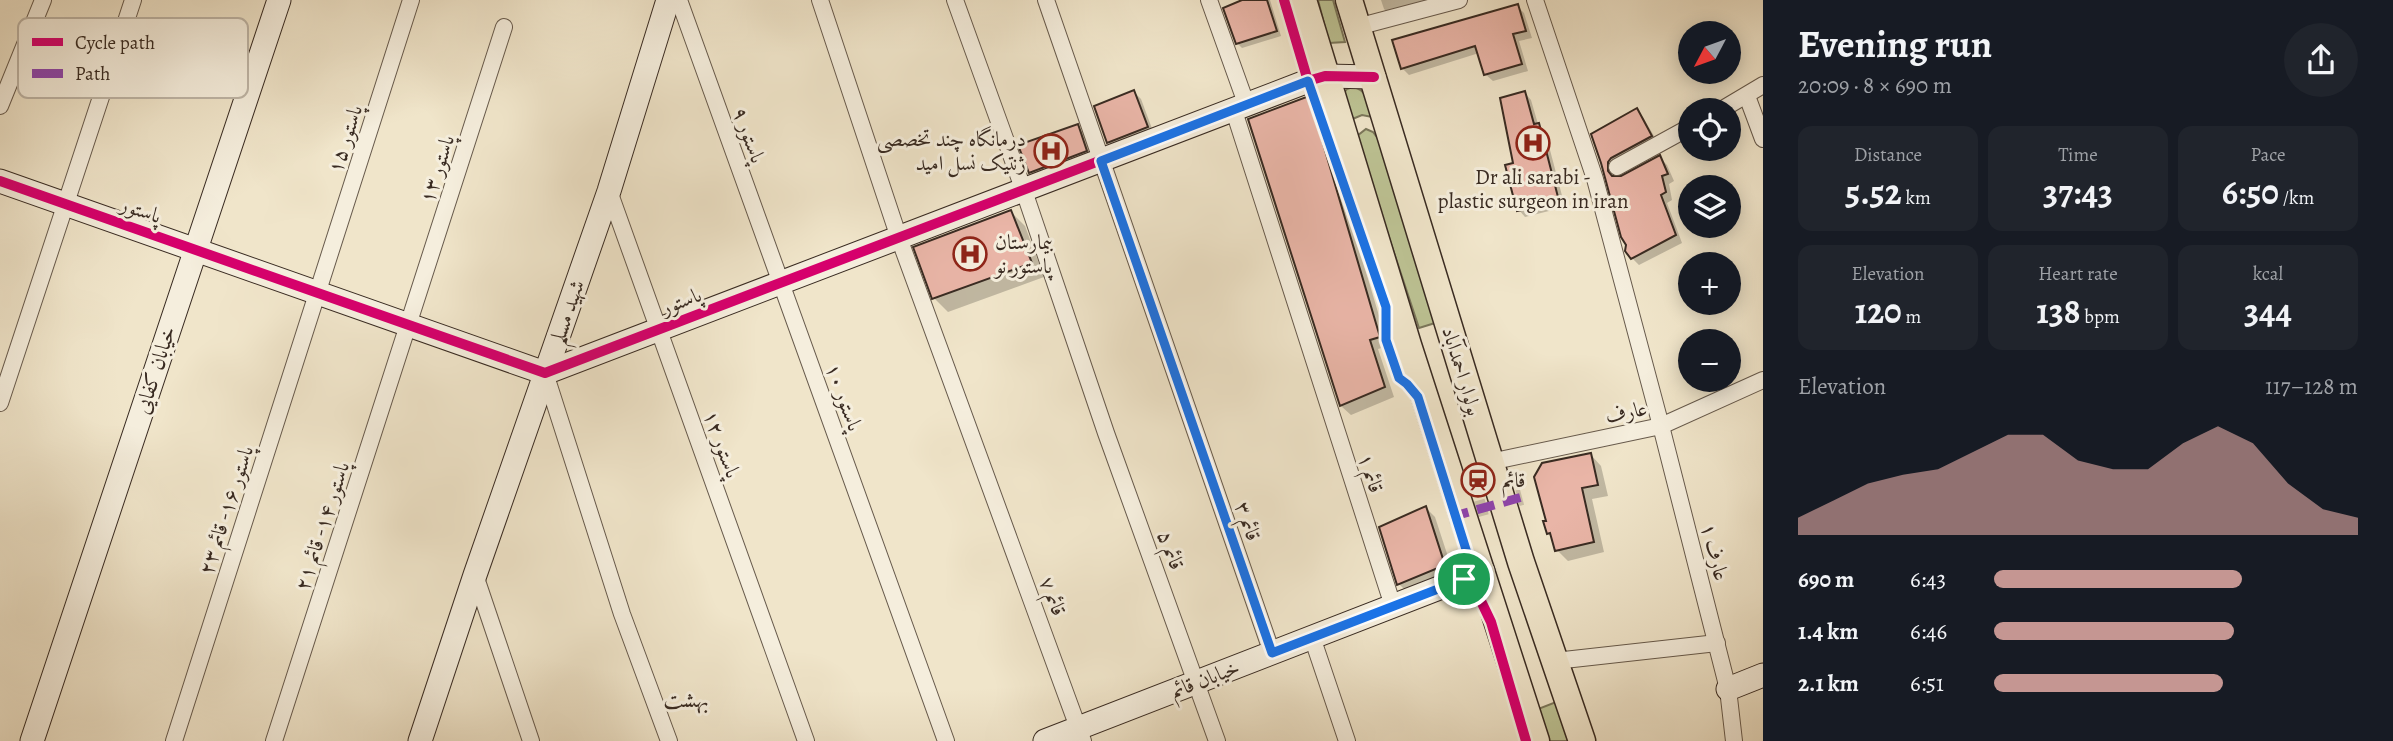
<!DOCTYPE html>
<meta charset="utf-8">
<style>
:root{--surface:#171b24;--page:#20242c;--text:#f1f3f6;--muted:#9ea1a6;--accent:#c59692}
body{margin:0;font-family:Alegreya,Amiri,serif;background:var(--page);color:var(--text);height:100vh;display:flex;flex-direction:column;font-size:26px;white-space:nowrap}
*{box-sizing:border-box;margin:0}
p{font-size:23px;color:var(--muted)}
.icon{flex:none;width:38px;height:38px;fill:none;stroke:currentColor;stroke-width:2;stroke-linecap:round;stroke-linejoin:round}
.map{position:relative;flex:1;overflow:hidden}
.details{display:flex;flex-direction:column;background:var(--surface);width:630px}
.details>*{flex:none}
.needle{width:46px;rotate:229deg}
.buttons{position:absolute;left:1678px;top:21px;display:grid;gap:14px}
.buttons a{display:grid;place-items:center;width:63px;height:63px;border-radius:50%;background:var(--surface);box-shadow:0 4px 18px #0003;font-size:35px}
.pin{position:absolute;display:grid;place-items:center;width:60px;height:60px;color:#fff;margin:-30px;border:4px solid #fff;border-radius:50%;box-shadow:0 2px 7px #0007}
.round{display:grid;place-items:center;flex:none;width:74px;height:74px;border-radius:37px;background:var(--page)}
.summary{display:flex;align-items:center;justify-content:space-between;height:119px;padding:0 35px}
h1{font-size:38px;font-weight:600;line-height:52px}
.figures{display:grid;grid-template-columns:repeat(3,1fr);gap:10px;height:119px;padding:7px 35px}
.figures div{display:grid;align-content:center;border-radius:14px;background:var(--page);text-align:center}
.figures b{font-size:35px;font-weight:600}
.figures small{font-size:19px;font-weight:400}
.figures p{font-size:19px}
.chart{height:196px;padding:14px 35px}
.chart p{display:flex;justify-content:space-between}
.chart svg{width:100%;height:126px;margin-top:7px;fill:var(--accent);opacity:.7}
ul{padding:0 35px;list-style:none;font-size:23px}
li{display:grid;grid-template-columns:112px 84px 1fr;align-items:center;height:52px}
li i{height:18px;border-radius:9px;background:var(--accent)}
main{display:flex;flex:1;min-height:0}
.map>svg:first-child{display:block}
</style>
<main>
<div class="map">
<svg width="1763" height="741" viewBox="0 0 1763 741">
<rect width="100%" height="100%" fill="#f0e5ca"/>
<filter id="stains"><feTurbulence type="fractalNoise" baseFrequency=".00286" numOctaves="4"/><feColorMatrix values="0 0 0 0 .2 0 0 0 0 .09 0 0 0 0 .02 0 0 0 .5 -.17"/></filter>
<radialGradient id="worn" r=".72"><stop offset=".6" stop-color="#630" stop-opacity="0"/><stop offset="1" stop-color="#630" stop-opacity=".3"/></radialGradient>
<g fill="#bdc394" stroke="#7b775b" stroke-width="2">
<polygon points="1318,0 1333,0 1345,42 1329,43"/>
<path d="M1353,87C1368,90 1369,104 1372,117L1362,115L1350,120L1344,93L1347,89Z"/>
<polygon points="1366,129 1373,132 1379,140 1435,323 1419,328 1359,147 1357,136"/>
<polygon points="1556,702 1568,741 1548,741 1538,709"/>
</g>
<g fill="#0003">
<polygon points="1247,0 1270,0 1281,36 1242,48 1237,43"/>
<polygon points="1381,0 1455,0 1393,18 1384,9"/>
<polygon points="1517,6 1524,13 1532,38 1519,41 1528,71 1493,81 1485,74 1479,53 1409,75 1402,68"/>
<polygon points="1134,92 1141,99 1154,134 1115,149 1108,142"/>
<polygon points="1525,93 1531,100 1538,124 1545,131 1565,207 1525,217 1519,210"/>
<polygon points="1308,98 1317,107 1388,346 1378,349 1394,397 1351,415 1341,406 1250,120"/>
<polygon points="1636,110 1643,117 1658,143 1614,170 1614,178 1622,178 1660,158 1667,165 1674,181 1669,184 1672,200 1667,203 1682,243 1639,265 1632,258 1603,162"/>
<polygon points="1077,126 1084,133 1093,158 1037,179 1030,172"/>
<polygon points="1011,212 1025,226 1044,277 948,312 934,298"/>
<polygon points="1591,455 1601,466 1608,496 1592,499 1604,552 1568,561 1557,550 1553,538 1549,533"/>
<polygon points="1426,508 1435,517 1452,569 1447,577 1408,593 1399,584"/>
</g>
<g fill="#e9b5a7" stroke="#392b22" stroke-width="2">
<polygon points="1242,0 1267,0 1277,31 1236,44 1223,8"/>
<polygon points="1518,4 1526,31 1513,34 1522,64 1484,75 1475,46 1401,69 1392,40"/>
<polygon points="1134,90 1148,127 1107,143 1094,106"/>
<polygon points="1525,91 1534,124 1539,123 1559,201 1517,211 1505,165 1513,163 1500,98"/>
<polygon points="1309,96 1380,337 1370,340 1385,387 1340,406 1248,119"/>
<polygon points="1637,108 1652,136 1611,158 1608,162 1608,171 1612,176 1621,176 1660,155 1668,174 1662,176 1666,192 1661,195 1676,235 1631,259 1625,251 1626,245 1621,237 1601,163 1591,134"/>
<polygon points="1078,124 1087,151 1029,173 1018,145"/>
<polygon points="1011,210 1032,263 932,299 913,247"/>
<polygon points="1591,453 1598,485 1582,488 1594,542 1555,551 1550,533 1547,534 1543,521 1546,521 1534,477 1542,463"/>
<polygon points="1426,506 1443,559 1438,568 1397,585 1379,527"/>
</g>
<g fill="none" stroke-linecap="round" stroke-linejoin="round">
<polyline stroke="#cbc0a8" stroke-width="16" stroke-dasharray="16 8" stroke-linecap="butt" points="1448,517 1522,497"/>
<defs>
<g id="street">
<polyline points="679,0 946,741"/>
<polyline points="820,0 899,238 1083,741"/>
<polyline points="955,0 1024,191 1106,433 1217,741"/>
<polyline points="1046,0 1272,653"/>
<polyline points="1209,0 1247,106"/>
<polyline points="1535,0 1595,179 1661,426 1728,689 1734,741"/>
<polyline points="1357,27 1459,0"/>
<polyline points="1747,96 1763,139"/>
<polyline points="0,106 43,0"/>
<polyline points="1721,110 1763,85"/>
<polyline points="1234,111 1393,606"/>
<polyline points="1617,167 1690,127"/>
<polyline points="609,191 806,741"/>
<polyline points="545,373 622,614 669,741"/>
<polyline points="0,403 133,0"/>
<polyline points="1490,462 1661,426 1763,380"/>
<polyline points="475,575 531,741"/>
<polyline points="1312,637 1347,741"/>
<polyline points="1555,661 1717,643"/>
<polyline points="174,741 411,0"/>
<polyline points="274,741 504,27"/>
</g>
<g id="secondary">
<polyline points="0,181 545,373 1308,81 1325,76 1374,77"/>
<polyline points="1728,689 1763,675"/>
<polyline points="32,741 279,0"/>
<polyline points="420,741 475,575 609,191 668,0"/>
<polyline points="1045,741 1483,571"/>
</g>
<g id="primary">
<polyline points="1303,0 1408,345 1536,741"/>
<polyline points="1349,0 1521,562 1582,741"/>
</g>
</defs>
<use href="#street" stroke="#675a4c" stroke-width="18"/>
<use href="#secondary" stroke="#392b22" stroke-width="25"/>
<use href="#primary" stroke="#392b22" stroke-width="29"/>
<use href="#street" stroke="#f5eedd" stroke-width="16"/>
<use href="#secondary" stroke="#f5eedd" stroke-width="23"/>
<use href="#primary" stroke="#f0e5ca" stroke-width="26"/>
<polyline stroke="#8e44ad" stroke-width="9" stroke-dasharray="18 9" stroke-linecap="butt" points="1451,517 1522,497"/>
<defs>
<g id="cycleway">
<polyline points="1284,0 1308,81 1386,307 1386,340 1399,378 1407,384 1417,397 1469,559 1463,579 1480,599 1491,622 1526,741"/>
<polyline points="0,181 545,373 1308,81 1325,76 1374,77"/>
</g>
</defs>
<use href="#cycleway" stroke="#f5eedd" stroke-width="15"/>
<use href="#cycleway" stroke="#d6006c" stroke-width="10"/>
</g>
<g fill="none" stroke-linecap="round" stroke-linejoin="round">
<defs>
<polygon id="route" points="1308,81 1386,307 1386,340 1399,378 1407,384 1418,397 1469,559 1464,579 1272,653 1101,161"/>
</defs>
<use href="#route" stroke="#fff" stroke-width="14"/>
<use href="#route" stroke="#1a73e8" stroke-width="9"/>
</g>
<defs>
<symbol id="hospital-ring" viewBox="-11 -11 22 22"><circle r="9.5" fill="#f5eedd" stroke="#8f2418" stroke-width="1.5"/><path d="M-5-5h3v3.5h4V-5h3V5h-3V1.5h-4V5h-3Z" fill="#8f2418"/></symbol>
<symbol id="station-ring" viewBox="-11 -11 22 22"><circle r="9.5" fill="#f5eedd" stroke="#8f2418" stroke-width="1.5"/><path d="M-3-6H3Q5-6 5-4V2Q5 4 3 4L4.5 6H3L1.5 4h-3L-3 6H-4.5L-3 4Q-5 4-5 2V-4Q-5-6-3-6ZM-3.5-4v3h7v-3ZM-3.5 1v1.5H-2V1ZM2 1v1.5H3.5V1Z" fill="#8f2418"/></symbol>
</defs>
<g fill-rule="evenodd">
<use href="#hospital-ring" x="1514" y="124" width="38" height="38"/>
<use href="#hospital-ring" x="1032" y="132" width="38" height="38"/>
<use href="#hospital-ring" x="951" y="235" width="38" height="38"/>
<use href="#station-ring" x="1459" y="461" width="38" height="38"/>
</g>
<g text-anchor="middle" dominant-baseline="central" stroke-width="6" stroke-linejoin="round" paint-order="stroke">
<g font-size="21" fill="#392b22" stroke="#f5eedd">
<text transform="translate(749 135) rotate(70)">پاستور ۹</text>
<text transform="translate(345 139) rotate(-72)">پاستور ۱۵</text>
<text transform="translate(437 169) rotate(-72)">پاستور ۱۳</text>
<text transform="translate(141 210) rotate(19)">پاستور</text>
<text transform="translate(681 301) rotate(-21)">پاستور</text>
<text transform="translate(567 312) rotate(-71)">شهید مسلم</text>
<text transform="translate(155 370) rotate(-72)">خیابان کفایی</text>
<text transform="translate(1462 371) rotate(73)">بولوار احمدآباد</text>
<text transform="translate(844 397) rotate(70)">پاستور ۱۰</text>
<text transform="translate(1626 412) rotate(-12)">عارف</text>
<text transform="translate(722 444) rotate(70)">پاستور ۱۲</text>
<text transform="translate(1371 473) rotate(72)">قائم ۱</text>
<text transform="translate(226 510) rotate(-72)">پاستور ۱۶- قائم ۲۳</text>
<text transform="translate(1248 521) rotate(71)">قائم ۳</text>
<text transform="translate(322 526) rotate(-72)">پاستور ۱۴- قائم ۲۱</text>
<text transform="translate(1171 550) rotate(70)">قائم ۵</text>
<text transform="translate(1715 552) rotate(76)">عارف ۱</text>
<text transform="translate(1053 596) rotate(70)">قائم ۷</text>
<text transform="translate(1205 679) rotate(-21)">خیابان قائم</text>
</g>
<g font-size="21" fill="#392b22" stroke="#f5eedd" text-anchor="start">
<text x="1026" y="139" text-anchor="end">درمانگاه چند تخصصی<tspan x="1026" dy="24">ژنتیک نسل امید</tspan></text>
<text x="1533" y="177" text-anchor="middle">Dr ali sarabi -<tspan x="1533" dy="24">plastic surgeon in iran</tspan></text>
<text x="995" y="242">بیمارستان<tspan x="995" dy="24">پاستور نو</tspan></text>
<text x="1502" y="480">قائم</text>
</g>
<g font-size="23" fill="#392b22" stroke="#f5eedd">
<text x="686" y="699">بهشت</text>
</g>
</g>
<rect x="18" y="18" width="230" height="80" rx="10" fill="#f5eedd" stroke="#bdb4a5" stroke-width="2"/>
<rect x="32" y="38" width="31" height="8" fill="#d6006c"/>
<rect x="32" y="69" width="31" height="9" fill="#8e44ad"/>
<g font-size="19" fill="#392b22">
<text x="75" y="49">Cycle path</text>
<text x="75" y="80">Path</text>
</g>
<rect width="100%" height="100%" filter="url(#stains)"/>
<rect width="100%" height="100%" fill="url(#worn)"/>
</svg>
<div class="buttons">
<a><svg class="needle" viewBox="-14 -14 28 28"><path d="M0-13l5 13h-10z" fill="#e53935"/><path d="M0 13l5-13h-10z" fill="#9ea1a6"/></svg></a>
<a><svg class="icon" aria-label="locate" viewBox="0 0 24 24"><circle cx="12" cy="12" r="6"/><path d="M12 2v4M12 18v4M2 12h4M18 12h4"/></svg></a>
<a><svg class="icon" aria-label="layers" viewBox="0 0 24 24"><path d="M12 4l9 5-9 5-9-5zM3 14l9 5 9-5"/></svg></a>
<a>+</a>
<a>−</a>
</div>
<div class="pin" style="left:1464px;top:579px;background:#1e9e55"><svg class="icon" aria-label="arrive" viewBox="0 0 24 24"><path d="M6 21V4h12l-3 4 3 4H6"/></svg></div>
</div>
<section class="details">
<div class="summary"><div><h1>Evening run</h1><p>20:09 · 8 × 690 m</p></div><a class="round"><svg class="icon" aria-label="share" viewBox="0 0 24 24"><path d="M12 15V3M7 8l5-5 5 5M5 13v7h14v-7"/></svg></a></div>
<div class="figures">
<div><p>Distance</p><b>5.52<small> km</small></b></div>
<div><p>Time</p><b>37:43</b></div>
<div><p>Pace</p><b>6:50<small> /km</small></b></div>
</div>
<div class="figures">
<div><p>Elevation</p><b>120<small> m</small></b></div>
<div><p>Heart rate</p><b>138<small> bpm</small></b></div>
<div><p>kcal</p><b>344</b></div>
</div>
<div class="chart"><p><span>Elevation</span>117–128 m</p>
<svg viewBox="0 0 160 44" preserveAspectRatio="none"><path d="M0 44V38L10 32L20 26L30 23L40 21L50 15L60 9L70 9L80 18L90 21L100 21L110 12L120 6L130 12L140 26L150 35L160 38V44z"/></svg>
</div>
<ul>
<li><b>690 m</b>6:43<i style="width:68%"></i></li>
<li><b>1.4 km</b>6:46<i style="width:66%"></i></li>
<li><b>2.1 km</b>6:51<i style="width:63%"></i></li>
</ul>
</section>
</main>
